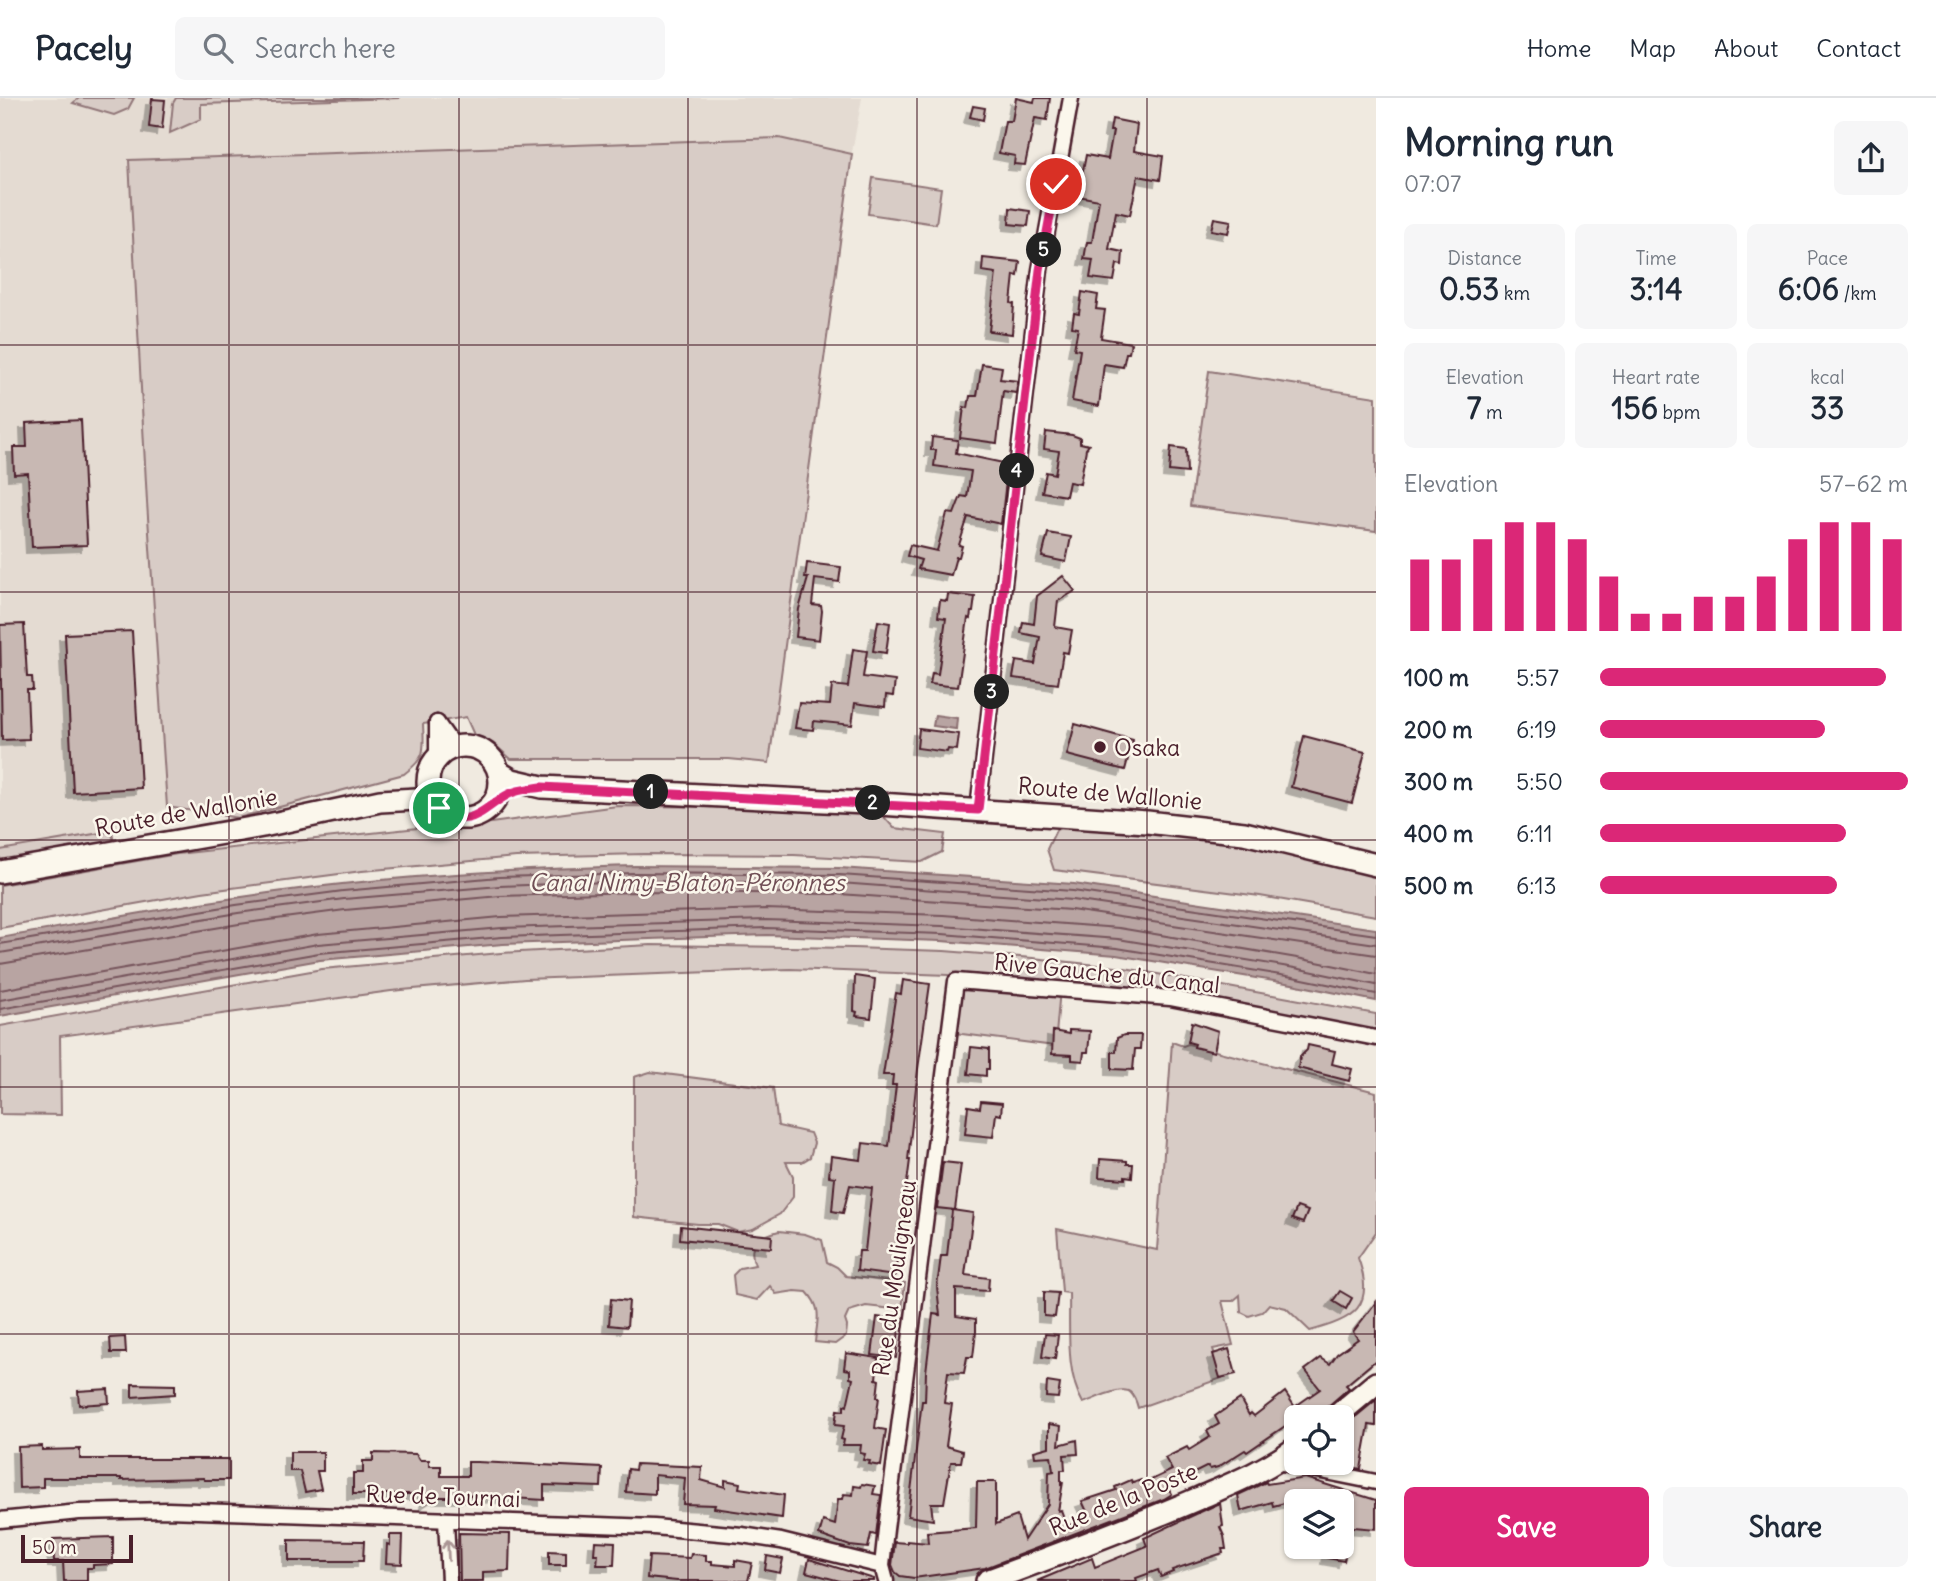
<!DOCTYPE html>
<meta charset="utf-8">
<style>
:root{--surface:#fff;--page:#f6f6f7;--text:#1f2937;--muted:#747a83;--line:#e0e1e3;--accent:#db2777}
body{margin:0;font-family:Delius,sans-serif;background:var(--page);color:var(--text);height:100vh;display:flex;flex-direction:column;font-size:26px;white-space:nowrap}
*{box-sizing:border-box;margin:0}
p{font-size:23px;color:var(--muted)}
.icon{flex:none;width:38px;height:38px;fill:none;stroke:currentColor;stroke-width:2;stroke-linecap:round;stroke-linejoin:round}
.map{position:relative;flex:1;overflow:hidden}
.panel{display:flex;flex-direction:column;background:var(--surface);width:560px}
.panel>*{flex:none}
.buttons{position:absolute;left:1284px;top:1307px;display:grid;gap:14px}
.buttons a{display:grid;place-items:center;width:70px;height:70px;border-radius:10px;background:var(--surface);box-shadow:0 2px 5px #0004;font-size:35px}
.scale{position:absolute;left:21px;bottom:18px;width:112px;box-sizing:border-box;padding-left:7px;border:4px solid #4a1f2b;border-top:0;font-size:19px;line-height:24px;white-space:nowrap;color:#4a1f2b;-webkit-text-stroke:5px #fbf7ec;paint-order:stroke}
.pin{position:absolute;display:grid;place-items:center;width:60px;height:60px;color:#fff;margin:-30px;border:4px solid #fff;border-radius:50%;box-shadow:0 2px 7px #0007}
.km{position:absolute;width:35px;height:35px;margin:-18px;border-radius:50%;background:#222;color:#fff;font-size:19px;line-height:35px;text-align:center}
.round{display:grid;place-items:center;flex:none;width:74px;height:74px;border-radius:10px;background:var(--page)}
.head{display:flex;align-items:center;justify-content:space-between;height:119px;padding:0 28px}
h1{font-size:38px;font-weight:700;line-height:52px}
.metrics{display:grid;grid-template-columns:repeat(3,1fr);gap:10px;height:119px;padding:7px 28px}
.metrics div{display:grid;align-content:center;border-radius:10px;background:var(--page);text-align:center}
.metrics b{font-size:30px;font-weight:700}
.metrics small{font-size:19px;font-weight:400}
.metrics p{font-size:19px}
.chart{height:196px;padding:14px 28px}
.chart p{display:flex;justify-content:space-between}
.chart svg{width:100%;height:126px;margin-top:7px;stroke:var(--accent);stroke-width:6}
.button{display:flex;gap:14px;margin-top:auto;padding:14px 28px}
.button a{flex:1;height:80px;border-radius:10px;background:var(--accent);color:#fff;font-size:28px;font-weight:700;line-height:80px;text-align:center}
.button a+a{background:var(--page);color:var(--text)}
ul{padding:0 28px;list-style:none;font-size:23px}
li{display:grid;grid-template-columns:112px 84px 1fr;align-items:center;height:52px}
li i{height:18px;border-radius:9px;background:var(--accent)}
header{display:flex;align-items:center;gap:42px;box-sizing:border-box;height:98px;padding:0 35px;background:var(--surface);border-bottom:2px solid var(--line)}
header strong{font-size:33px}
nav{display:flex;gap:38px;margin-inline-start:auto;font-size:24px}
.search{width:490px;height:63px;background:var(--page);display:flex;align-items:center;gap:18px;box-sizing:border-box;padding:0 24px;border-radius:10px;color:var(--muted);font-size:26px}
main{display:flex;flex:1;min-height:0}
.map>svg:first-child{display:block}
</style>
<header>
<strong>Pacely</strong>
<div class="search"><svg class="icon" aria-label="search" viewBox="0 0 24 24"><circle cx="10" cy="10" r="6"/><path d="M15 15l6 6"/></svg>Search here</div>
<nav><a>Home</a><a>Map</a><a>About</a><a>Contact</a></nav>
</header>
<main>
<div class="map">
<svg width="1376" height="1483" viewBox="0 0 1376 1483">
<defs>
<filter id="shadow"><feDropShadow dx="-6" dy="6" stdDeviation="0" flood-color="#0004"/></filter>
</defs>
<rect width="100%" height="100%" fill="#f0eae0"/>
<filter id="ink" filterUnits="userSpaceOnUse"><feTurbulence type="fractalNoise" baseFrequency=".0143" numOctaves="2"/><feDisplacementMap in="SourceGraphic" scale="14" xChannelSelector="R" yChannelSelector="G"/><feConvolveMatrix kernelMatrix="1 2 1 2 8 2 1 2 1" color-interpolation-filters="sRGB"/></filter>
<g filter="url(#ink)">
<polygon fill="#e4dbd2" points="0,0 862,0 850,65 769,665 729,661 511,661 493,645 474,637 466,619 422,626 167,709 139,729 0,752"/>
<g fill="#d8ccc6" stroke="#917678" stroke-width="2">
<polygon points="79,0 134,0 128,11 114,17 73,5"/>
<polygon points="176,0 400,0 201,6 201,21 170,35 173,5"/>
<path d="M779,40L852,56L769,665L729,661H511L493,645L474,637L466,619L423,626C424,652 427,659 404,676L238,720L167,709L147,404L129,62Z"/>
<polygon points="873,80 941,90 936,126 868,116"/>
<polygon points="1209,273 1376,299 1376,433 1190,408"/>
<polygon points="617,708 780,709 883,718 894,730 945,736 942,754 922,764 794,757 644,756 516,759 362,773 202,794 0,830 0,787 177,756 427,729 491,725"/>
<polygon points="1084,718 1376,767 1376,818 1260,798 1054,772 1047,751 1056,732"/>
<polygon points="112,733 114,746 0,766 0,752"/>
<polygon points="651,847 853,850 944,853 1033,860 1125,870 1376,916 1376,940 1170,900 1060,891 1055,948 962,936 950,934 956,883 948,877 790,871 525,881 391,893 60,938 61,1017 0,1016 0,928 322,871 501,855"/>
<path d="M1172,944L1183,948L1188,946L1376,994V1134L1358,1160C1376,1209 1354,1221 1310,1233L1286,1210L1269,1206L1262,1214L1249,1218L1241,1214L1240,1197L1233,1203H1222L1233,1247L1213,1251L1222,1280L1138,1310C1137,1306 1134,1298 1131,1295C1123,1286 1093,1302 1083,1305C1065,1274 1070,1230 1069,1195L1062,1194L1057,1131L1157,1152Z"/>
<polygon points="650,974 773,990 778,1028 810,1035 814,1045 810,1059 802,1064 786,1064 793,1078 793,1099 780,1116 753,1131 738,1134 718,1126 698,1126 634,1119 634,979"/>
<path d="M779,1133L805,1136L822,1142L827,1164L837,1169L846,1178L905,1185L902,1212L866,1208L849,1213L845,1222L847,1228L846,1238L835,1246L815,1244C817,1223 823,1211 807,1194L795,1193L776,1196L770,1188L757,1202L735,1197L733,1177L740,1170L755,1167C746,1144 760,1138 779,1133Z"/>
</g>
<g fill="#b8a4a2" stroke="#8c6f72" stroke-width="2">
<polygon points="935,617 957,620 956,631 933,628"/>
<path d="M635,768L840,770L1074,786L1376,831V903L1292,886L1116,857L941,843L767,837L503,846L320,862L0,918V840C114,820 228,798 342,786C440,775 537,771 635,768Z"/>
</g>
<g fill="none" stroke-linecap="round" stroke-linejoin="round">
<g stroke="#76545b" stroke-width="2">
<polyline points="0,846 236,807 343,793 499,779 635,775 840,777 1073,793 1376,837"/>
<polyline points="0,855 238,815 344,801 500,788 635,783 840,785 1072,802 1376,846"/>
<polyline points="0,866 239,826 345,812 500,798 636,794 839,796 1071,812 1376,857"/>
<polyline points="0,892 318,836 501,819 766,811 943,817 1119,830 1297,860 1376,876"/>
<polyline points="0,902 318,846 502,830 766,822 942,828 1118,841 1295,870 1376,887"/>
<polyline points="0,911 319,855 502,839 766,830 942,836 1117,850 1293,879 1376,896"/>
</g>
</g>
<g fill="#c8b8b3" stroke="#4a1f2b" stroke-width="2" filter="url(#shadow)">
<polygon points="1016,0 1034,4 1035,0 1050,0 1047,22 1035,20 1025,67 1014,66 1015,58 999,55 1005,23 1012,23"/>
<polygon points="152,1 165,2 162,31 149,29"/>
<polygon points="973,8 985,10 983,22 970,19"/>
<polygon points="1112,21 1137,26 1134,53 1163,58 1160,82 1138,78 1130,117 1116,114 1109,151 1123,154 1122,167 1117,166 1114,183 1090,180 1093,162 1084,161 1087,144 1092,144 1099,102 1078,98 1086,57 1108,61 1113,33 1110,33"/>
<polygon points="1010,110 1030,113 1028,128 1009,126"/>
<polygon points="1214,120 1231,123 1228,135 1211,132"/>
<polygon points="983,160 1020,164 1018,178 1014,177 1011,205 1014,206 1012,236 989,233 996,175 982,173"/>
<polygon points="1082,194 1098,197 1096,211 1105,212 1101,240 1131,245 1129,255 1126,255 1123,269 1104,266 1099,308 1072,303 1080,252 1074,251 1078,230 1072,229 1074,215 1079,216"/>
<polygon points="982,266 1002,269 1000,281 1018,283 1016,295 1003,293 997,345 960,340 964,309 968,310 970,298 977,298"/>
<polygon points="81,322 87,447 32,449 28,375 14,376 13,349 27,349 26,325"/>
<polygon points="1046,334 1072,337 1080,340 1080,345 1089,347 1086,351 1080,386 1069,384 1066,398 1042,394 1046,374 1055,376 1059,353 1044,351"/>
<polygon points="932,339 958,342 956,355 1008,366 1001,426 968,419 959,447 962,448 959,459 956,459 951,477 918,471 921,462 907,458 910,447 937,453 947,415 954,416 961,398 967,399 971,373 934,368 936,352 931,352"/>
<polygon points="1171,349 1186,351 1187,375 1169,373"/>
<polygon points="1048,435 1071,439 1066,464 1042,459"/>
<polygon points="807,465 841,469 839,484 815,481 812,507 821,508 822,513 819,542 796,539 799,511 808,480 805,480"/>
<polygon points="1063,478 1075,493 1058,503 1055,529 1072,532 1068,555 1063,554 1058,586 1013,580 1016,563 1035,566 1040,539 1021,535 1023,524 1034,526 1037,498"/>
<polygon points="948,496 975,499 973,514 971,514 970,521 968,520 958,589 930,586 932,575 938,576 946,520 938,519 940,502 947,503"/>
<polygon points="878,523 890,525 886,555 873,553"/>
<polygon points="24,526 27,579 32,579 33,592 27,592 29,641 2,642 0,527"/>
<polygon points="132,533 141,690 73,694 65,536"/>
<polygon points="853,551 867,553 863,579 895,583 893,598 886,597 885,609 855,605 852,627 814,623 813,632 795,630 799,605 830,607 832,587 848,589"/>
<polygon points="1075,626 1133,642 1125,672 1067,657"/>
<polygon points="919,631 959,636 957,652 948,651 947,654 917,650"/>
<polygon points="1304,638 1365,654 1352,705 1291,689"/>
<polygon points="855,878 875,881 871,920 856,918 857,914 854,913"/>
<polygon points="903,882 930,886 918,971 908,1062 910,1062 895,1178 857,1173 859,1153 865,1153 872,1090 850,1087 843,1115 832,1113 835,1079 829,1078 831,1058 861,1062 863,1045 889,1048 896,987 892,987 893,977 883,977 896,895 901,896"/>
<polygon points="1192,924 1218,933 1214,954 1194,949 1195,946 1188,944"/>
<polygon points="1069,932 1090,933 1088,954 1084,954 1083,963 1072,962 1072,957 1052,956 1053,933 1069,936"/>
<polygon points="1124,937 1141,937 1140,951 1135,951 1133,972 1112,971 1112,954 1116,954 1117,940"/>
<polygon points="1308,947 1335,953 1332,966 1352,971 1349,983 1298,970 1300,959 1307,952"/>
<polygon points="971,949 989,951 989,971 986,971 986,978 968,976"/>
<polygon points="981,1003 1002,1005 1001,1017 996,1016 993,1039 965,1036 968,1008 980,1010"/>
<polygon points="1100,1061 1127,1063 1127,1066 1133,1066 1132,1079 1125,1078 1125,1081 1099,1079"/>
<polygon points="943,1064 961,1066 955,1112 937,1110"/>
<polygon points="1297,1109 1308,1113 1303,1125 1292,1121"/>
<polygon points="952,1112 973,1115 965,1177 989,1180 988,1193 956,1191 956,1218 976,1221 976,1234 973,1259 967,1259 964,1275 948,1274 944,1305 952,1306 946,1348 963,1353 961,1364 951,1364 944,1405 931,1405 933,1422 908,1418 922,1303 925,1303 926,1274 933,1216 940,1217 937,1189 941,1158 947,1158"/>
<polygon points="681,1128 772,1138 771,1150 680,1141"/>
<polygon points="1340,1193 1352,1200 1346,1211 1333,1203"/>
<polygon points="1044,1194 1058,1195 1055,1219 1044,1218"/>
<polygon points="611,1201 629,1203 627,1229 609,1227"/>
<polygon points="1376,1204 1376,1262 1346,1287 1349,1290 1326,1310 1318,1320 1297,1320 1247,1354 1245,1352 1218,1369 1210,1371 1208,1368 1168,1388 1172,1396 1164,1401 985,1470 914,1480 900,1478 895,1474 892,1467 895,1444 907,1445 907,1443 928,1445 927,1434 976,1430 977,1384 996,1384 996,1426 1017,1418 1024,1442 1048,1406 1049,1374 1055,1373 1053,1373 1051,1358 1035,1359 1034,1353 1049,1349 1049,1326 1061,1328 1059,1347 1077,1342 1078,1356 1064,1357 1065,1372 1061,1372 1061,1388 1063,1384 1058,1413 1061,1412 1067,1428 1090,1420 1082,1403 1116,1392 1115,1389 1131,1382 1133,1385 1141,1382 1143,1386 1172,1372 1165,1360 1187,1349 1189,1352 1210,1339 1207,1333 1219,1326 1215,1318 1240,1301 1249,1317 1251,1315 1254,1318 1285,1294 1295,1309 1300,1305 1320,1291 1305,1272 1321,1260 1330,1266 1337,1256 1358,1241 1353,1234"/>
<polygon points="877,1219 900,1222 896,1260 872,1257"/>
<polygon points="1045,1236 1058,1237 1055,1261 1042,1259"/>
<polygon points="125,1239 126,1255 111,1255 110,1240"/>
<polygon points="1229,1251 1236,1276 1220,1280 1213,1256"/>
<polygon points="846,1255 878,1260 876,1281 879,1282 877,1299 879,1299 875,1330 886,1332 881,1368 869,1366 870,1363 863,1362 865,1356 860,1355 861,1347 843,1347 844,1342 841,1341 844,1328 835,1327 837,1312 844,1313 844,1307 847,1308 853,1281 850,1280 850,1272 844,1271"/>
<polygon points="1047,1284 1060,1286 1058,1300 1046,1299"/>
<polygon points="132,1286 175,1287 175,1296 132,1299"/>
<polygon points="108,1291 109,1305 79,1307 78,1293"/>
<polygon points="1376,1302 1376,1328 1369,1327 1361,1371 1342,1367 1342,1330"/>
<polygon points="42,1348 42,1352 80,1351 80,1361 229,1361 229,1382 204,1382 204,1380 121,1382 121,1380 43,1380 43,1389 19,1390 18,1349"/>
<polygon points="290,1354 323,1354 323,1373 317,1373 321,1391 305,1394 300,1373 290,1373"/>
<polygon points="373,1355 416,1356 420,1362 429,1362 429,1368 441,1368 441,1378 468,1378 468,1364 477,1364 602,1370 601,1389 544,1387 544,1402 467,1397 467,1399 435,1399 426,1405 427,1396 353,1396 353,1375 363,1375 363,1363 373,1363"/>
<polygon points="636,1366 702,1369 701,1382 725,1389 725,1382 740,1385 739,1390 784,1397 782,1420 714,1410 715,1407 683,1406 685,1380 655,1377 655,1396 626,1394 628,1371 635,1372"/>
<polygon points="1305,1380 1376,1402 1376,1431 1342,1428 1342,1404 1292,1405 1292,1403 1273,1408 1272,1404 1241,1413 1238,1397 1266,1384 1267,1386"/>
<polygon points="862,1386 875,1388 873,1396 881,1397 876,1437 871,1436 868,1450 850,1448 819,1437 823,1423 835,1427 838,1401 843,1401 844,1396 853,1397 854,1388 861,1389"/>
<polygon points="1220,1405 1223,1428 1220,1429 1224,1438 1226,1451 1222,1451 1223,1455 1172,1472 1173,1474 1161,1479 1158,1472 1136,1480 1137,1483 1037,1483 1092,1460 1095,1469 1147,1448 1144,1440"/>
<polygon points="459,1435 510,1436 509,1473 483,1474 483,1483 460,1483"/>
<polygon points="390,1437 403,1437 402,1466 386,1465 387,1446 390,1447"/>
<polygon points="113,1439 113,1466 93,1467 93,1470 87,1470 87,1483 64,1483 63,1463 54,1463 53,1441"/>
<polygon points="289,1442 364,1443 363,1463 289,1463"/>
<polygon points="595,1443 615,1444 614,1467 597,1467 598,1456 594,1456"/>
<polygon points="1329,1449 1347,1449 1344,1463 1327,1460"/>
<polygon points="549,1453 566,1454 566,1467 549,1467"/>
<polygon points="691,1456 706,1457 706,1463 712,1463 712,1466 735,1468 735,1462 752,1465 748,1483 677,1483 647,1480 649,1458 690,1460"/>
<polygon points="767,1458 783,1461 780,1475 765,1472"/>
<polygon points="809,1461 874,1481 874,1483 840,1483 806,1474"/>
</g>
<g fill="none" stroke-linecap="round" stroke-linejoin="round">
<defs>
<g id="street">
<polyline points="437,625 437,660"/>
<polyline points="437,625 454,649"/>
<polyline points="978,712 1040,172 1071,0"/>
<polyline points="1277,1364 1376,1384"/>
<polyline points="0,1422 79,1414 168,1412 654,1429 742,1437 781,1443 882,1468"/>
<polyline points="446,1422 449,1483"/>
<polyline points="886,1483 882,1468 886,1431 956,883 1170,900 1376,940"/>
</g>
<g id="secondary">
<circle cx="464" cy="684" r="36"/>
<polyline points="500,675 512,682 542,689 865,705 1147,724 1244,735 1376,767"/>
<polyline points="0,774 263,728 380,703 417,701 441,712"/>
<polyline points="1334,1320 1376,1285"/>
<path d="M987,1483C1057,1457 1128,1431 1197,1401C1231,1386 1267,1372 1297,1349"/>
</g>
</defs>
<use href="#street" stroke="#4a1f2b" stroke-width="19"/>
<use href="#secondary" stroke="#4a1f2b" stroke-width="26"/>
<use href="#street" stroke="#fbf7ec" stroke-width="14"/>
<use href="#secondary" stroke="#fbf7ec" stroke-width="21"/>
</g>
<defs><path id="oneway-shaft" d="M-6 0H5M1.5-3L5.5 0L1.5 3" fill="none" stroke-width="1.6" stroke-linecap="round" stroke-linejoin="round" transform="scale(1.75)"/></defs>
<use stroke="#ab9695" href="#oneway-shaft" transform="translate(448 1452) rotate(-93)"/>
</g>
<g fill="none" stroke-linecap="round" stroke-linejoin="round" filter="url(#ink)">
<defs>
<path id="route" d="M439,710C470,735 483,709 509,696C519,691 531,691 542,689L978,712L1040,172L1056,86"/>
</defs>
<use href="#route" stroke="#fff" stroke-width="14"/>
<use href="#route" stroke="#db2777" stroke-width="9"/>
</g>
<path fill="none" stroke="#4a1f2b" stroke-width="2" stroke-opacity="0.55" d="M229,0V1483M459,0V1483M688,0V1483M917,0V1483M1147,0V1483M0,247H1376M0,494H1376M0,742H1376M0,989H1376M0,1236H1376"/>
<circle fill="#4a1f2b" stroke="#fbf7ec" stroke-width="2.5" cx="1100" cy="649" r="7"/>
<g text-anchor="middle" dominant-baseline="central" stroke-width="5" stroke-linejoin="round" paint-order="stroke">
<g font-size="23" fill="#4a1f2b" stroke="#fbf7ec" text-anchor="start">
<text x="1114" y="649">Osaka</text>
</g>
<g font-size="23" fill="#4a1f2b" stroke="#fbf7ec">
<text transform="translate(1110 695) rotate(5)">Route de Wallonie</text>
<text transform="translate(186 714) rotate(-10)">Route de Wallonie</text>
<text transform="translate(1107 875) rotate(6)">Rive Gauche du Canal</text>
<text transform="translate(894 1180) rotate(-82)">Rue du Mouligneau</text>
<text transform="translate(443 1398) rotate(2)">Rue de Tournai</text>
<text transform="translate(1123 1401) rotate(-22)">Rue de la Poste</text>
</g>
<g font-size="24" font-style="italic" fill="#704e55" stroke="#fbf7ec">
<text x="687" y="784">Canal Nimy-Blaton-Péronnes</text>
</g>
</g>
</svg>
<div class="buttons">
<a><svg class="icon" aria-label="locate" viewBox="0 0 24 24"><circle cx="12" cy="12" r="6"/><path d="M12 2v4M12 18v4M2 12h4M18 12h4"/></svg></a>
<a><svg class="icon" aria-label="layers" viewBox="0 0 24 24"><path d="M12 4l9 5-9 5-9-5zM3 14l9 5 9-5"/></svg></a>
</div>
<div class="scale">50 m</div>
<div class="pin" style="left:439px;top:710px;background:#1e9e55"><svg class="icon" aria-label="arrive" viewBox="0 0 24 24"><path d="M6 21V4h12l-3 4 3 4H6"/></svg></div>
<div class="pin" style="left:1056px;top:86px;background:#d93025"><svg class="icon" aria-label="check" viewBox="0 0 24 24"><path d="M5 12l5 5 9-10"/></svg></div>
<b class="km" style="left:651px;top:694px">1</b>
<b class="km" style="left:873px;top:705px">2</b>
<b class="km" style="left:992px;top:594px">3</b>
<b class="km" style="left:1017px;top:373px">4</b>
<b class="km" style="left:1044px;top:152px">5</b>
</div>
<section class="panel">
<div class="head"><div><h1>Morning run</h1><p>07:07</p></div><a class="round"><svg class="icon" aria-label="share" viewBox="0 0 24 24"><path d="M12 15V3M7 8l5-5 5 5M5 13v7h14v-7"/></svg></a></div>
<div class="metrics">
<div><p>Distance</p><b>0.53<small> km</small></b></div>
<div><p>Time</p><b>3:14</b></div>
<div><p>Pace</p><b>6:06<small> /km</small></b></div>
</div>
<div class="metrics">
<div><p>Elevation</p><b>7<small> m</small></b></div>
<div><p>Heart rate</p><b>156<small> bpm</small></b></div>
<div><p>kcal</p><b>33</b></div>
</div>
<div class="chart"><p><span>Elevation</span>57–62 m</p>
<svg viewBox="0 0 160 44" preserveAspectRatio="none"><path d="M5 44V19M15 44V19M25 44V12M35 44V6M45 44V6M55 44V12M65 44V25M75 44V38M85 44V38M95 44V32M105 44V32M115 44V25M125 44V12M135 44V6M145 44V6M155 44V12"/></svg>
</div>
<ul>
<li><b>100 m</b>5:57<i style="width:93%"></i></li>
<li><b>200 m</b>6:19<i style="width:73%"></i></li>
<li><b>300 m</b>5:50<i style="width:100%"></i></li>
<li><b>400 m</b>6:11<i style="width:80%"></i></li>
<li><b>500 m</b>6:13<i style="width:77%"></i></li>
</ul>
<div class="button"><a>Save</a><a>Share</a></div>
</section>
</main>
